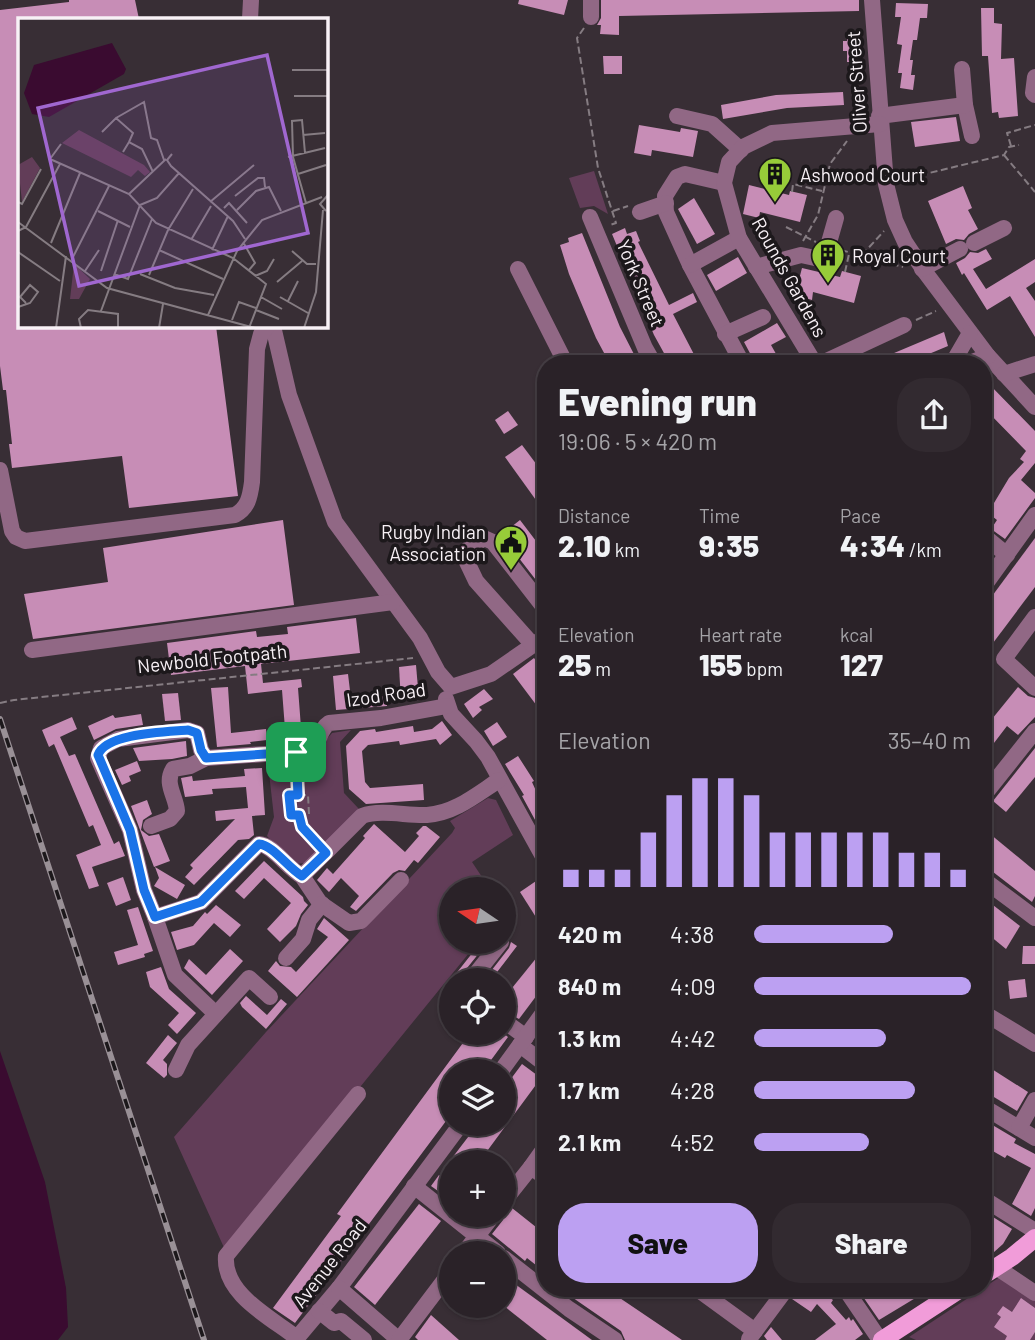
<!DOCTYPE html>
<meta charset="utf-8">
<style>
:root{--surface:#2a2228;--page:#322a30;--text:#f1f3f6;--muted:#a5a4a8;--line:#463f45;--accent:#bca0f2}
body{margin:0;font-family:Barlow,sans-serif;background:var(--page);color:var(--text);height:100vh;display:flex;flex-direction:column;font-size:26px;white-space:nowrap}
*{box-sizing:border-box;margin:0}
p{font-size:23px;color:var(--muted)}
.icon{flex:none;width:38px;height:38px;fill:none;stroke:currentColor;stroke-width:2;stroke-linecap:round;stroke-linejoin:round}
.map{position:relative;flex:1;overflow:hidden}
.drawer{position:absolute;left:537px;top:355px;width:455px;height:942px;display:flex;flex-direction:column;background:var(--surface);border-radius:28px;box-shadow:0 2px 5px #0004,0 0 0 2px var(--line)}
.drawer>*{flex:none}
.needle{width:46px;rotate:283deg}
.tools{position:absolute;left:439px;top:877px;display:grid;gap:14px}
.tools a{display:grid;place-items:center;width:77px;height:77px;border-radius:50%;background:var(--surface);box-shadow:0 2px 5px #0004,0 0 0 2px var(--line);font-size:35px}
.pin{position:absolute;display:grid;place-items:center;width:60px;height:60px;color:#fff;margin:-30px;border-radius:14px;box-shadow:0 4px 10px #0006}
.round{display:grid;place-items:center;flex:none;width:74px;height:74px;border-radius:28px;background:var(--page)}
.head{display:flex;align-items:center;justify-content:space-between;height:119px;padding:0 21px}
h1{font-size:38px;font-weight:800;line-height:52px}
.figures{display:grid;grid-template-columns:repeat(3,1fr);gap:10px;height:119px;padding:7px 21px}
.figures div{display:grid;align-content:center}
.figures b{font-size:30px;font-weight:800}
.figures small{font-size:19px;font-weight:400}
.figures p{font-size:19px}
.chart{height:196px;padding:14px 21px}
.chart p{display:flex;justify-content:space-between}
.chart svg{width:100%;height:126px;margin-top:7px;stroke:var(--accent);stroke-width:6}
.action{display:flex;gap:14px;margin-top:auto;padding:14px 21px}
.action a{flex:1;height:80px;border-radius:28px;background:var(--accent);color:#111;font-size:28px;font-weight:800;line-height:80px;text-align:center}
.action a+a{background:var(--page);color:var(--text)}
ul{padding:0 21px;list-style:none;font-size:23px}
li{display:grid;grid-template-columns:112px 84px 1fr;align-items:center;height:52px}
li i{height:18px;border-radius:9px;background:var(--accent)}
.map>svg:first-child{display:block}
</style>
<div class="map">
<svg width="1035" height="1340" viewBox="0 0 1035 1340">
<rect width="100%" height="100%" fill="#382e35"/>
<g fill="#623d58">
<polygon points="594,171 608,214 594,206 580,208 569,178"/>
<polygon points="351,730 340,742 344,793 359,809 305,863 296,864 291,862 267,836 274,817 268,764 316,759 323,754 327,739 332,733"/>
<polygon points="488,798 496,800 513,835 472,862 490,889 452,889 452,942 478,942 226,1252 174,1137 266,1032 452,833 455,828 450,821"/>
<polygon points="1012,1269 1035,1285 1035,1340 916,1340 909,1337"/>
</g>
<polygon fill="#3a0b30" points="0,1051 45,1182 66,1288 68,1327 58,1340 0,1340"/>
<g fill="#c78db6">
<polygon points="69,0 135,0 139,19 19,19 19,326 216,326 238,496 129,508 122,456 12,468 9,444 12,444 6,390 3,390 0,366 0,10 69,2"/>
<polygon points="519,0 568,0 564,15 518,4"/>
<polygon points="601,0 859,0 859,11 619,16 619,35 600,34 601,25 597,25 601,18"/>
<polygon points="896,3 928,4 927,18 920,18 917,40 913,40 910,60 913,60 911,75 915,75 913,90 900,88 902,73 898,73 902,45 897,44 901,17 895,17"/>
<polygon points="981,8 994,8 994,23 1002,24 1001,59 1014,58 1018,116 999,118 998,112 992,113 988,56 982,56"/>
<polygon points="860,35 861,62 847,62 847,51 843,51 843,41 847,41 847,36"/>
<polygon points="603,56 622,56 622,74 604,74"/>
<polygon points="843,92 844,105 787,108 723,119 721,105 776,95"/>
<polygon points="956,117 960,141 915,147 911,122"/>
<polygon points="639,125 680,132 681,128 698,131 693,157 652,150 651,156 634,153"/>
<polygon points="749,185 789,195 790,191 807,195 800,222 760,212 759,218 743,214"/>
<polygon points="963,186 972,208 968,210 978,229 969,234 964,240 956,239 946,244 928,201"/>
<polygon points="694,198 715,234 697,244 678,209"/>
<polygon points="625,228 627,234 636,231 640,241 638,242 669,305 693,293 697,302 673,314 699,364 670,364 654,335 612,234"/>
<polygon points="582,233 620,327 639,364 610,364 596,338 569,274 560,245 569,242 568,238"/>
<polygon points="986,249 992,259 973,269 986,289 1035,259 1035,282 1026,288 1035,301 1035,337 1010,296 987,310 964,273 962,275 956,263 965,258 970,252 978,253"/>
<polygon points="738,257 747,273 716,291 707,275"/>
<polygon points="802,268 840,277 842,271 861,276 854,303 813,292 812,300 795,295"/>
<polygon points="777,323 786,337 771,345 780,361 774,364 763,364 757,354 752,357 744,342"/>
<polygon points="944,332 948,346 905,364 868,364"/>
<polygon points="989,384 1035,431 1035,463 1021,480 1035,493 1035,498 1005,539 991,529 997,520 988,513 1009,478 1024,462 1020,459 1026,451 984,408 984,389"/>
<polygon points="508,411 518,425 504,434 495,420"/>
<polygon points="522,445 546,477 546,514 505,457"/>
<polygon points="283,520 294,605 33,639 24,594 108,582 103,548"/>
<polygon points="520,520 536,541 546,534 546,593 501,535"/>
<polygon points="1035,538 1035,587 984,655 984,607"/>
<polygon points="356,618 360,653 261,664 263,683 301,679 302,687 298,688 302,741 286,742 282,690 248,694 245,666 171,675 167,643 256,631 257,637 288,634 287,627"/>
<polygon points="534,658 546,674 546,718 513,674"/>
<polygon points="416,665 419,700 401,701 399,667"/>
<polygon points="348,674 351,699 386,696 387,706 336,710 333,676"/>
<polygon points="228,687 231,733 266,729 267,740 250,742 251,744 217,747 211,688"/>
<polygon points="1018,687 1028,696 1035,698 1035,717 1018,735 1007,726 984,756 984,724 989,717 992,719"/>
<polygon points="484,689 493,699 479,707 482,710 473,718 464,704"/>
<polygon points="178,693 181,720 165,721 162,694"/>
<polygon points="141,714 143,725 116,729 94,740 88,726 113,715 115,718"/>
<polygon points="72,717 77,729 60,737 69,756 75,754 114,844 119,841 125,856 92,867 99,886 89,889 76,855 101,845 93,825 89,827 54,744 49,747 42,730"/>
<polygon points="442,721 452,735 440,745 436,739 400,745 399,741 368,745 362,751 365,782 370,788 423,784 424,800 366,804 349,789 346,746 360,731 375,729 376,732 413,726 414,732 432,729"/>
<polygon points="497,722 507,737 493,746 484,731"/>
<polygon points="186,741 187,756 172,759 139,761 133,748"/>
<polygon points="1035,748 1035,777 1006,812 993,801"/>
<polygon points="518,756 534,781 532,782 546,813 546,840 522,796 524,795 505,764"/>
<polygon points="137,761 141,771 129,776 131,781 122,785 115,770"/>
<polygon points="262,768 265,815 252,816 254,835 249,839 238,840 194,885 185,877 193,868 190,865 235,819 216,821 215,811 248,808 246,787 212,789 213,794 185,797 181,778 192,776 193,781 245,776 244,769"/>
<polygon points="147,800 152,814 143,820 141,830 149,836 159,834 170,861 154,867 131,806"/>
<polygon points="374,824 405,852 419,836 416,833 423,826 426,826 440,837 418,863 414,860 405,871 399,870 393,873 356,911 350,907 359,896 341,878 329,892 317,880 327,868 333,874 365,838 363,836"/>
<polygon points="984,829 1035,871 1035,896 1032,902 984,865"/>
<polygon points="264,861 303,897 304,901 308,905 301,914 296,926 280,942 267,929 291,903 264,878 244,899 235,891"/>
<polygon points="155,867 185,885 177,899 154,886 159,878"/>
<polygon points="123,877 131,900 116,906 107,883"/>
<polygon points="539,879 546,890 546,933 520,892"/>
<polygon points="984,898 1020,926 1006,949 984,931"/>
<polygon points="216,905 241,925 230,937 214,923 194,945 177,950 171,932 193,926 205,912 207,914"/>
<polygon points="138,907 153,951 144,954 145,957 118,965 114,952 138,945 127,910"/>
<polygon points="324,918 349,940 297,997 268,971 276,961 280,966 291,967 296,972 328,937 317,929"/>
<polygon points="481,942 488,942 463,973 461,980 451,980"/>
<polygon points="511,942 517,946 491,980 484,980 509,948"/>
<polygon points="546,946 546,983 519,1019 504,1011 504,998"/>
<polygon points="1023,946 1035,946 1035,964 1022,964"/>
<polygon points="230,949 243,961 212,995 184,968 189,959 206,975"/>
<polygon points="161,967 169,989 196,1013 177,1034 168,1025 179,1013 150,987 146,972"/>
<polygon points="1025,979 1027,997 1010,999 1008,981"/>
<polygon points="246,996 267,1015 281,999 287,1004 266,1029 242,1007 240,1003"/>
<polygon points="471,1032 502,1032 508,1037 483,1071 452,1071 452,1113 295,1323 273,1308 341,1216 337,1214"/>
<polygon points="168,1035 177,1043 163,1060 167,1064 167,1075 164,1078 146,1063"/>
<polygon points="522,1064 541,1078 479,1162 449,1162 478,1124 504,1124 504,1088"/>
<polygon points="984,1064 1028,1092 1017,1111 984,1091"/>
<polygon points="984,1120 1016,1139 1014,1143 1035,1154 1035,1208 1031,1216 1012,1204 1031,1168 1007,1155 1005,1158 984,1146"/>
<polygon points="439,1175 452,1184 452,1201 431,1186"/>
<polygon points="419,1204 441,1221 375,1305 354,1287"/>
<polygon points="512,1208 546,1235 539,1244 546,1250 546,1273 527,1258 525,1261 492,1234 503,1220 504,1211"/>
<polygon points="993,1217 1012,1229 1003,1244 984,1261 984,1233"/>
<polygon points="504,1276 566,1321 592,1340 547,1340 504,1306"/>
<polygon points="565,1288 605,1288 682,1340 625,1340 621,1331 563,1291"/>
<polygon points="797,1288 817,1288 833,1300 831,1303 846,1320 849,1317 851,1321 853,1319 863,1334 855,1340 815,1340 836,1324 817,1304 811,1312 792,1299"/>
<polygon points="857,1288 932,1288 879,1320"/>
<polygon points="1021,1298 1035,1308 1035,1332 1030,1340 1005,1340 1007,1336 994,1327 1001,1317 997,1314 1003,1306 1012,1312"/>
<polygon points="431,1315 459,1340 418,1340 415,1337"/>
<polygon points="771,1327 782,1340 767,1340 764,1336"/>
</g>
<g fill="none" stroke-linecap="round" stroke-linejoin="round">
<g stroke="#857c82" stroke-width="2" stroke-dasharray="7 3.5" stroke-linecap="butt">
<polyline points="584,28 577,38 598,168 616,223 610,225"/>
<polyline points="1011,146 1007,133 1035,125"/>
<polyline points="1004,155 1035,192"/>
<polyline points="900,180 1004,155 1009,147 1019,145"/>
<polyline points="792,192 793,184 822,191"/>
<polyline points="613,211 628,206"/>
<polyline points="786,227 816,242"/>
<polyline points="803,241 818,215 830,164 847,141"/>
<polyline points="841,250 903,267"/>
<polyline points="862,255 884,231"/>
<polyline points="845,272 849,254"/>
<polyline points="789,274 797,306"/>
<polyline points="916,320 936,311"/>
<polyline points="0,703 14,700 413,658"/>
<polyline points="296,765 298,795 289,795 291,815 299,815 302,827 316,842"/>
<polyline points="299,795 308,795 309,814 301,815"/>
</g>
<g stroke="#916885" stroke-width="16">
<polyline points="591,0 591,17"/>
<polyline points="872,0 886,184 895,220 905,242 925,272 988,356 1035,407"/>
<polyline points="250,19 251,0"/>
<polyline points="1035,77 1033,93 1035,95"/>
<polyline points="965,105 972,136"/>
<polyline points="677,116 712,124 741,150"/>
<polyline points="879,116 965,105 962,69"/>
<polyline points="724,183 685,174 677,177 665,196 666,212 690,265 740,359"/>
<polyline points="640,212 666,203"/>
<polyline points="590,217 645,348 654,364"/>
<polyline points="974,243 1004,228"/>
<polyline points="690,265 739,238"/>
<polyline points="756,267 801,255 824,260 836,218"/>
<polyline points="518,269 566,364"/>
<polyline points="922,269 960,249"/>
<polyline points="273,326 289,395 335,522 420,638 438,672 451,687 491,674 546,636"/>
<polyline points="725,334 763,317"/>
<polyline points="815,364 739,238 724,183 729,162 743,147 772,133 880,124"/>
<polyline points="820,364 904,325"/>
<polyline points="952,364 970,333"/>
<polyline points="967,364 988,356"/>
<polyline points="1004,374 1035,364"/>
<path d="M0,470L12,531L16,537L25,541L235,515C248,508 250,497 252,482L257,349L261,334L268,326"/>
<polyline points="984,536 1007,555"/>
<polyline points="984,586 1035,515"/>
<polyline points="1035,617 1004,659 1035,688"/>
<polyline points="533,645 476,581 466,560 468,549 484,538 493,542 546,610"/>
<polyline points="32,650 393,602"/>
<polyline points="446,699 451,714 476,741 488,757 546,862"/>
<polyline points="984,795 1035,731"/>
<path d="M151,826L170,819L177,811C176,796 164,784 173,769L190,766L206,758"/>
<path d="M401,880L361,921L349,923L320,903L302,876L362,816C382,809 406,816 427,815C455,813 476,795 499,780"/>
<polyline points="984,880 1035,918"/>
<path d="M155,917L144,890L130,830L98,758L101,748L118,739L188,730L197,733L201,750L206,758L308,751C321,746 318,730 329,723L381,718L447,706"/>
<polyline points="286,958 303,939 309,920 322,904"/>
<polyline points="471,980 501,942"/>
<polyline points="984,1013 1035,1044"/>
<path d="M216,1014L175,975L155,917L201,902L259,844C273,845 287,868 302,876"/>
<polyline points="504,1021 526,1037"/>
<polyline points="520,1045 546,1065"/>
<polyline points="176,1070 188,1045 249,978 270,997"/>
<polyline points="501,1071 546,1009"/>
<path d="M358,1094L226,1256C223,1294 270,1317 297,1338L339,1288L461,1124"/>
<polyline points="984,1107 1035,1138"/>
<polyline points="1019,1128 1035,1100"/>
<polyline points="531,1167 546,1146"/>
<polyline points="414,1186 498,1253"/>
<polyline points="984,1199 1035,1231"/>
<polyline points="504,1201 531,1167 546,1178"/>
<polyline points="464,1253 494,1214"/>
<polyline points="504,1258 569,1309 615,1340"/>
<polyline points="996,1267 1035,1293"/>
<polyline points="339,1288 399,1340"/>
<polyline points="696,1288 755,1331"/>
<polyline points="840,1288 848,1293 880,1340"/>
<polyline points="319,1311 334,1323 341,1321 364,1340"/>
<polyline points="749,1339 787,1288"/>
<polyline points="399,1340 452,1270"/>
</g>
<g stroke="#f19cd9" stroke-width="18">
<polyline points="984,1275 1012,1257 1035,1238"/>
<polyline points="882,1340 962,1288"/>
</g>
<defs>
<polyline id="rail" points="0,719 204,1340"/>
</defs>
<use href="#rail" stroke="#999096" stroke-width="6"/>
<use href="#rail" stroke="#1c181b" stroke-width="3.5" stroke-dasharray="10" stroke-linecap="butt"/>
</g>
<g fill="none" stroke-linecap="round" stroke-linejoin="round">
<defs>
<path id="route" d="M188,730L197,733L201,750L206,758L296,752L298,795H289L291,815H299L302,827L326,853L302,876C288,868 273,845 259,844L201,902L155,917L144,890L130,830L98,755C106,733 166,732 188,730Z"/>
</defs>
<use href="#route" stroke="#fff" stroke-width="14"/>
<use href="#route" stroke="#1a73e8" stroke-width="9"/>
</g>
<defs>
<symbol id="building-pin" viewBox="-11 -11 22 30"><path d="M0 17L-7.5 6A9.5 9.5 0 1 1 7.5 6Z" fill="#97cc39" stroke="#1c181b"/><path d="M-4-6H4V6H1V3H-1V6H-4ZM-2.5-4.3h1.7v1.8h-1.7ZM.8-4.3h1.7v1.8H.8ZM-2.5-1h1.7V.8h-1.7ZM.8-1h1.7V.8H.8Z" fill="#111"/></symbol>
<symbol id="civic-pin" viewBox="-11 -11 22 30"><path d="M0 17L-7.5 6A9.5 9.5 0 1 1 7.5 6Z" fill="#97cc39" stroke="#1c181b"/><path d="M-.6-6.5H3V-4.5H.6V-3L4-1V1h2V6H-6V1h2V-1L-.6-3ZM-1.2 2.5V6h2.4V2.5Z" fill="#111"/></symbol>
</defs>
<g fill-rule="evenodd">
<use href="#building-pin" x="756" y="155" width="38" height="52"/>
<use href="#building-pin" x="809" y="236" width="38" height="52"/>
<use href="#civic-pin" x="492" y="523" width="38" height="52"/>
</g>
<g text-anchor="middle" dominant-baseline="central" stroke-width="7" stroke-linejoin="round" paint-order="stroke">
<g font-size="19" fill="#f8f1f6" stroke="#1c181b">
<text transform="translate(856 82) rotate(-94)">Oliver Street</text>
<text transform="translate(790 277) rotate(61)">Rounds Gardens</text>
<text transform="translate(641 283) rotate(67)">York Street</text>
<text transform="translate(212 658) rotate(-6)">Newbold Footpath</text>
<text transform="translate(386 694) rotate(-8)">Izod Road</text>
<text transform="translate(329 1263) rotate(-52)">Avenue Road</text>
</g>
<g font-size="19" fill="#f8f1f6" stroke="#1c181b" text-anchor="start">
<text x="800" y="174">Ashwood Court</text>
<text x="852" y="255">Royal Court</text>
<text x="486" y="531" text-anchor="end">Rugby Indian<tspan x="486" dy="22">Association</tspan></text>
</g>
</g>
<g transform="translate(18 18)">
<rect width="310" height="310" fill="#382e35"/>
<path d="M61,112L126,147L132,154L127,158L120,152L113,159L44,125ZM14,139L22,150L4,184L0,147ZM56,246L72,261L61,281H52Z" fill="#623d58"/>
<path d="M94,25L108,51L106,56L31,99L14,96L6,75L16,47Z" fill="#3a0b30"/>
<path fill="none" stroke="#857c82" stroke-width="2" d="M274,52H310M276,78H310M310,88V155M98,100L126,84L133,120L139,122L146,142M84,114L98,100L115,115L111,124M285,117L307,115M43,126L32,141L111,176L138,205L215,240L248,266L231,310M105,134L111,124L124,131L135,154M287,135L284,102L274,103L275,139L288,185M154,136L149,142L153,148L215,203L227,221M270,139L307,130M280,156L308,147M111,176L148,141M217,178L240,160H246L247,169M0,184L4,186L23,151M192,184L236,147M122,187L139,180L161,155M206,190L211,185L229,205M219,192L238,173L251,169L263,193M80,193L112,209M308,193L302,186L310,177M0,204L89,270L237,310M0,213L8,209L42,146M173,222L193,188M225,224L237,245L231,252M33,225L62,155M141,232L205,261M194,232L210,198M274,233L289,246H298M0,234L42,263M54,241L91,168M67,253L81,232M83,253L100,202M96,256L110,261L134,201M122,256L157,270L196,277M131,257L150,212L175,171M237,258L249,253L256,241M259,264L284,243M243,279L264,291M262,279L290,295M270,283L280,263M0,289L12,285L20,274L12,267L2,279L8,285M238,292L261,301M83,293L122,187M190,297L219,233L244,202L304,179M214,302L221,284L238,290M38,310L48,238M63,310L61,301L70,292L100,296V310M141,310L145,286M286,310L298,274L305,192"/>
<path fill="#a067d0" fill-opacity="0.15" stroke="#a067d0" stroke-width="3.5" d="M249,37L290,215L61,268L20,90Z"/>
<rect width="310" height="310" fill="none" stroke="#f8f1f6" stroke-width="3.5"/>
</g>
</svg>
<div class="tools">
<a><svg class="needle" viewBox="-14 -14 28 28"><path d="M0-13l5 13h-10z" fill="#e53935"/><path d="M0 13l5-13h-10z" fill="#a5a4a8"/></svg></a>
<a><svg class="icon" aria-label="locate" viewBox="0 0 24 24"><circle cx="12" cy="12" r="6"/><path d="M12 2v4M12 18v4M2 12h4M18 12h4"/></svg></a>
<a><svg class="icon" aria-label="layers" viewBox="0 0 24 24"><path d="M12 4l9 5-9 5-9-5zM3 14l9 5 9-5"/></svg></a>
<a>+</a>
<a>−</a>
</div>
<div class="pin" style="left:296px;top:752px;background:#1e9e55"><svg class="icon" aria-label="arrive" viewBox="0 0 24 24"><path d="M6 21V4h12l-3 4 3 4H6"/></svg></div>
<section class="drawer">
<div class="head"><div><h1>Evening run</h1><p>19:06 · 5 × 420 m</p></div><a class="round"><svg class="icon" aria-label="share" viewBox="0 0 24 24"><path d="M12 15V3M7 8l5-5 5 5M5 13v7h14v-7"/></svg></a></div>
<div class="figures">
<div><p>Distance</p><b>2.10<small> km</small></b></div>
<div><p>Time</p><b>9:35</b></div>
<div><p>Pace</p><b>4:34<small> /km</small></b></div>
</div>
<div class="figures">
<div><p>Elevation</p><b>25<small> m</small></b></div>
<div><p>Heart rate</p><b>155<small> bpm</small></b></div>
<div><p>kcal</p><b>127</b></div>
</div>
<div class="chart"><p><span>Elevation</span>35–40 m</p>
<svg viewBox="0 0 160 44" preserveAspectRatio="none"><path d="M5 44V38M15 44V38M25 44V38M35 44V25M45 44V12M55 44V6M65 44V6M75 44V12M85 44V25M95 44V25M105 44V25M115 44V25M125 44V25M135 44V32M145 44V32M155 44V38"/></svg>
</div>
<ul>
<li><b>420 m</b>4:38<i style="width:64%"></i></li>
<li><b>840 m</b>4:09<i style="width:100%"></i></li>
<li><b>1.3 km</b>4:42<i style="width:61%"></i></li>
<li><b>1.7 km</b>4:28<i style="width:74%"></i></li>
<li><b>2.1 km</b>4:52<i style="width:53%"></i></li>
</ul>
<div class="action"><a>Save</a><a>Share</a></div>
</section>
</div>
